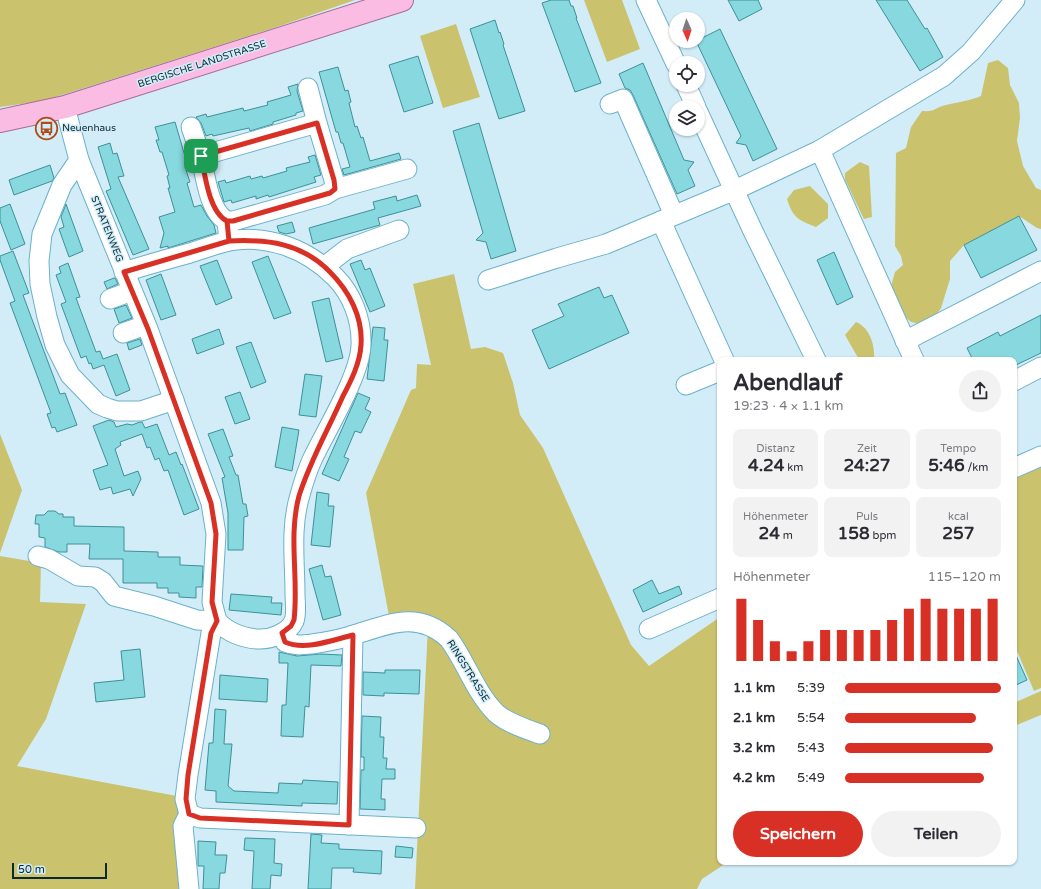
<!DOCTYPE html>
<html lang="de">
<meta charset="utf-8">
<style>
:root{--surface:#fff;--page:#f2f2f3;--text:#2b2b33;--muted:#7c7c81;--accent:#d93025}
body{margin:0;font-family:"Varela Round",sans-serif;background:var(--page);color:var(--text);height:100vh;display:flex;flex-direction:column;font-size:15px;white-space:nowrap}
*{box-sizing:border-box;margin:0}
p{font-size:13px;color:var(--muted)}
.icon{flex:none;width:22px;height:22px;fill:none;stroke:currentColor;stroke-width:2;stroke-linecap:round;stroke-linejoin:round}
.map{position:relative;flex:1;overflow:hidden}
.drawer{position:absolute;left:717px;top:357px;width:300px;height:508px;display:flex;flex-direction:column;background:var(--surface);border-radius:8px;box-shadow:0 1px 3px #0004}
.drawer>*{flex:none}
.needle{width:26px;rotate:177deg}
.fabs{position:absolute;left:669px;top:12px;display:grid;gap:8px}
.fabs a{display:grid;place-items:center;width:36px;height:36px;border-radius:50%;background:var(--surface);box-shadow:0 1px 3px #0004;font-size:20px}
.scale{position:absolute;left:12px;bottom:10px;width:95px;box-sizing:border-box;padding-left:4px;border:2px solid #0a2933;border-top:0;font-size:11px;line-height:14px;white-space:nowrap;color:#0a2933;-webkit-text-stroke:3px #d2edf8;paint-order:stroke}
.pin{position:absolute;display:grid;place-items:center;width:34px;height:34px;color:#fff;margin:-17px;border-radius:8px;box-shadow:0 2px 6px #0006}
.round{display:grid;place-items:center;flex:none;width:42px;height:42px;border-radius:21px;background:var(--page)}
.headline{display:flex;align-items:center;justify-content:space-between;height:68px;padding:0 16px}
h1{font-size:22px;font-weight:700;line-height:30px}
.metrics{display:grid;grid-template-columns:repeat(3,1fr);gap:6px;height:68px;padding:4px 16px}
.metrics div{display:grid;align-content:center;border-radius:8px;background:var(--page);text-align:center}
.metrics b{font-size:17px;font-weight:700}
.metrics small{font-size:11px;font-weight:400}
.metrics p{font-size:11px}
.chart{height:112px;padding:8px 16px}
.chart p{display:flex;justify-content:space-between}
.chart svg{width:100%;height:72px;margin-top:4px;stroke:var(--accent);stroke-width:6}
.action{display:flex;gap:8px;margin-top:auto;padding:8px 16px}
.action a{flex:1;height:46px;border-radius:24px;background:var(--accent);color:#fff;font-size:16px;font-weight:700;line-height:46px;text-align:center}
.action a+a{background:var(--page);color:var(--text)}
ul{padding:0 16px;list-style:none;font-size:13px}
li{display:grid;grid-template-columns:64px 48px 1fr;align-items:center;height:30px}
li i{height:10px;border-radius:5px;background:var(--accent)}
.map>svg:first-child{display:block}
</style>
<div class="map">
<svg width="1041" height="889" viewBox="0 0 1041 889">
<rect width="100%" height="100%" fill="#d2edf8"/>
<g fill="#cbc26e">
<polygon points="0,0 355,0 271,29 43,101 0,107"/>
<polygon points="584,0 622,0 640,49 607,62"/>
<polygon points="456,24 480,97 443,108 420,36"/>
<path d="M998,60L1008,68L1010,85L1019,103L1020,118L1017,141L1023,166L1036,188L1041,190V229L1037,228L1019,216L964,245L950,261V279L941,308L933,320L921,324L911,322L902,314L891,286L895,272L903,265L901,256L895,246L896,153L906,148L911,127L922,111C936,112 934,108 946,105C958,102 969,101 981,96L988,63Z"/>
<polygon points="860,162 869,166 872,217 864,219 845,180 845,173"/>
<path d="M810,186L828,204V218L816,227C798,220 793,218 787,199L794,190Z"/>
<polygon points="454,274 471,349 485,347 503,353 513,383 520,415 543,448 631,645 649,666 720,617 720,862 728,862 702,879 697,889 415,889 428,626 447,640 467,672 459,650 443,632 422,621 400,620 389,616 366,493 411,390 416,388 417,364 431,365 413,284"/>
<path d="M856,322C870,328 875,345 874,360H862L857,356L845,335Z"/>
<polygon points="0,434 22,490 0,553"/>
<polygon points="1041,463 1041,688 1034,691 1014,644 1014,474"/>
<polygon points="0,556 41,563 40,602 86,604 46,719 17,766 182,797 185,889 0,889"/>
<polygon points="1041,691 1041,715 1014,726 1014,703"/>
</g>
<g fill="#87d8df" stroke="#3e9097">
<polygon points="551,0 569,0 571,6 573,6 577,18 576,18 601,83 575,92 542,3"/>
<polygon points="728,0 758,0 762,9 739,21"/>
<polygon points="876,0 907,0 925,29 927,28 943,57 920,71"/>
<polygon points="495,20 499,33 500,32 504,44 503,45 525,111 499,119 470,29"/>
<polygon points="720,29 777,149 753,161 746,145 736,143 741,136 696,41"/>
<polygon points="418,56 433,103 404,112 389,65"/>
<polygon points="643,63 684,160 694,162 688,170 695,186 677,194 633,95 630,90 625,88 619,74"/>
<polygon points="338,67 345,91 348,90 351,102 349,103 355,127 357,126 361,138 363,137 370,161 399,153 401,159 344,175 342,169 350,167 343,143 341,143 338,132 336,132 319,72"/>
<polygon points="298,84 297,91 303,111 296,113 296,115 273,122 273,124 250,131 249,128 213,136 212,134 206,136 201,123 196,117 206,114 207,117 243,108 244,111 268,105 267,102 291,95 288,87"/>
<polygon points="175,122 189,170 186,170 190,182 187,183 194,207 201,205 207,216 214,225 216,233 168,248 168,246 160,248 164,233 159,217 175,212 168,188 170,188 167,176 169,175 162,152 160,152 156,140 159,140 155,127"/>
<polygon points="479,123 516,251 491,259 486,242 476,240 483,233 453,131"/>
<polygon points="110,143 113,154 117,153 124,176 118,177 149,249 133,255 106,191 111,189 98,147"/>
<polygon points="315,155 321,175 314,177 316,182 269,197 268,195 256,199 256,196 232,203 231,200 224,202 218,182 225,180 226,183 250,176 251,179 262,176 263,178 287,171 286,168 310,162 308,157"/>
<polygon points="50,165 54,178 52,181 14,195 9,180"/>
<polygon points="417,195 421,206 378,218 380,225 313,244 309,228 375,209 373,202 396,196 397,201"/>
<polygon points="10,204 25,244 11,250 0,221 0,208"/>
<polygon points="66,204 83,251 69,257 59,229 64,227 61,217"/>
<polygon points="1019,216 1037,250 981,278 964,245"/>
<polygon points="292,222 295,232 286,234 279,232 277,226"/>
<polygon points="13,251 29,293 23,295 30,314 60,394 65,393 77,425 57,432 55,427 52,428 47,414 51,413 10,303 15,301 0,260 0,256"/>
<polygon points="834,252 853,297 837,305 817,260"/>
<polygon points="268,256 291,313 274,319 252,262"/>
<polygon points="217,260 232,298 216,305 200,266"/>
<polygon points="361,260 365,270 370,268 385,306 370,312 350,264"/>
<polygon points="68,263 80,297 76,298 96,352 100,351 103,359 117,354 130,390 116,396 104,365 93,369 91,363 89,364 86,356 81,358 61,304 66,302 56,275 61,273 59,267"/>
<polygon points="161,274 176,315 161,320 146,280"/>
<polygon points="114,278 115,278 118,284 107,289 104,282"/>
<polygon points="599,287 604,298 612,295 629,333 549,369 532,330 564,316 558,304"/>
<polygon points="329,298 343,358 326,362 312,302"/>
<polygon points="126,305 132,318 119,323 114,309"/>
<polygon points="1041,315 1041,353 1014,366 1014,360 973,360 967,348 998,332 1000,336"/>
<polygon points="373,327 385,328 384,340 388,340 384,381 367,379"/>
<polygon points="219,329 224,344 197,354 192,339"/>
<polygon points="140,339 142,345 129,350 127,343"/>
<polygon points="251,342 266,382 251,388 236,347"/>
<polygon points="305,374 322,376 316,417 299,415"/>
<polygon points="240,392 250,419 235,424 225,397"/>
<polygon points="358,393 370,398 365,409 371,412 361,433 355,431 344,457 349,459 339,481 322,474"/>
<polygon points="109,420 114,422 116,427 127,424 132,425 140,422 142,422 145,428 157,424 169,455 176,452 181,465 182,464 199,509 184,515 168,470 164,471 159,458 155,460 150,447 147,448 142,434 120,442 121,445 115,449 124,476 138,471 141,479 133,496 130,489 113,494 111,487 100,490 93,470 108,465 93,426"/>
<polygon points="282,427 299,430 292,471 275,467"/>
<polygon points="223,429 233,456 229,457 236,475 238,475 243,504 246,504 248,516 244,517 243,550 228,550 228,513 222,478 225,477 208,434"/>
<polygon points="317,492 329,494 328,506 334,506 330,547 311,545"/>
<polygon points="48,511 55,511 59,514 63,514 63,517 74,517 74,526 124,527 124,551 158,552 158,557 180,557 180,565 203,566 202,587 196,587 196,598 179,597 179,593 168,593 168,588 157,588 157,583 123,583 123,559 89,559 90,544 67,544 67,552 59,552 45,547 45,538 39,537 39,524 35,524 36,515 44,515"/>
<polygon points="322,565 325,577 331,576 341,615 323,620 309,569"/>
<polygon points="652,580 659,594 679,586 682,594 643,612 633,590"/>
<polygon points="231,594 272,597 271,603 282,603 281,615 229,610"/>
<polygon points="140,649 145,697 96,702 94,683 124,680 121,651"/>
<polygon points="1014,651 1027,680 1014,686"/>
<polygon points="279,652 297,656 320,654 342,655 341,666 311,665 309,707 305,706 303,737 281,736 282,705 286,705 288,663 279,663"/>
<polygon points="385,670 420,670 419,694 384,693 384,696 363,695 363,672 385,673"/>
<polygon points="220,675 268,679 267,702 219,699"/>
<polygon points="215,709 226,710 224,744 232,744 228,786 234,791 278,793 279,783 302,784 303,780 338,782 337,804 302,803 302,806 216,802 216,791 205,790 209,743 213,743"/>
<polygon points="362,716 381,717 380,737 384,737 383,758 387,758 386,769 395,769 395,779 382,779 381,799 385,799 385,810 360,809 361,770 364,770 364,757 361,757"/>
<polygon points="311,834 322,835 321,843 339,844 339,849 382,851 381,874 353,872 354,868 332,868 331,889 308,889"/>
<polygon points="245,838 275,839 274,863 282,864 281,876 271,875 270,889 252,889 254,851 244,850"/>
<polygon points="198,841 216,842 215,855 227,855 225,873 220,873 219,889 203,889 204,866 198,866"/>
<polygon points="396,846 413,848 412,858 395,857"/>
</g>
<g fill="none" stroke-linecap="round" stroke-linejoin="round">
<defs>
<g id="minor">
<polyline points="646,0 676,64"/>
<polyline points="686,85 696,107"/>
<polyline points="308,88 317,123"/>
<polyline points="610,104 623,99 674,215"/>
<polyline points="65,107 79,160 148,329 211,503 216,534 212,602 217,621 211,633 188,775 185,799 189,814 200,818 416,828"/>
<polyline points="698,112 752,229 816,360"/>
<polyline points="191,127 201,156"/>
<polyline points="820,150 914,360"/>
<polyline points="79,160 62,185 42,234 39,261 40,284 47,317 55,345 70,375 98,404 107,408 117,411 141,411 174,400"/>
<polyline points="335,189 407,169"/>
<path d="M227,221H233L325,195L335,189L334,180L317,123L201,156C205,175 209,212 227,221L229,241"/>
<polyline points="661,221 724,360"/>
<polyline points="325,266 347,249 399,230"/>
<polyline points="488,280 557,258 606,244 735,190 820,150 944,76 971,52 1015,0"/>
<polyline points="110,299 132,291"/>
<polyline points="123,333 146,325"/>
<polyline points="905,341 1041,271"/>
<polyline points="1014,381 1041,367"/>
<polyline points="686,385 720,371"/>
<polyline points="1014,468 1041,456"/>
<path d="M38,556L49,559L78,576L95,577L103,582L114,596L154,606L197,620L217,621C227,632 244,639 260,639C272,639 289,633 294,621C297,613 295,602 295,594C295,561 290,528 300,495C303,484 307,471 312,460C326,430 360,376 361,345C362,320 352,294 335,277C307,249 268,234 229,241C216,244 203,249 190,253C168,259 146,265 124,272"/>
<polyline points="649,629 720,598"/>
<path d="M282,633L285,642C294,646 302,645 312,644C326,642 341,639 354,635C389,624 418,610 449,639C466,662 475,692 496,713C507,723 526,729 540,734"/>
<polyline points="189,814 183,826 189,889"/>
<polyline points="349,825 353,635"/>
</g>
<polyline id="major" points="0,121 65,107 402,0"/>
</defs>
<use href="#minor" stroke="#6bb1ca" stroke-width="21"/>
<use href="#major" stroke="#a56c9a" stroke-width="24"/>
<use href="#minor" stroke="#fff" stroke-width="19"/>
<use href="#major" stroke="#fbbce3" stroke-width="22"/>
</g>
<g fill="none" stroke-linecap="round" stroke-linejoin="round">
<defs>
<path id="route" d="M201,156C205,175 209,212 227,221L229,241L124,272L148,329L211,503L216,534L212,602L217,621L211,633L188,775L186,799L189,814L200,818L349,825L353,635C333,640 305,651 285,642L282,633L291,626L294,620C299,579 288,537 299,496C310,461 328,430 343,396C351,381 360,363 361,345C363,317 349,291 330,272C302,243 267,239 229,241L227,221H233L330,193L335,189L334,180L317,123L201,156"/>
</defs>
<use href="#route" stroke="#fff" stroke-width="8"/>
<use href="#route" stroke="#d93025" stroke-width="5"/>
</g>
<defs>
<symbol id="bus-ring" viewBox="-11 -11 22 22"><circle r="9.5" fill="#d2edf8" stroke="#b04b19" stroke-width="1.5"/><path d="M-5-6H5V4H4V6H2V4H-2V6H-4V4H-5ZM-3.5-4V0h7V-4ZM-3.5 1.2v1.5H-2V1.2ZM2 1.2v1.5H3.5V1.2Z" fill="#b04b19"/></symbol>
</defs>
<g fill-rule="evenodd">
<use href="#bus-ring" x="34" y="116" width="25" height="25"/>
</g>
<g text-anchor="middle" dominant-baseline="central" stroke-width="3" stroke-linejoin="round" paint-order="stroke">
<g font-size="10" fill="#0a2933" stroke="#d2edf8">
<text transform="translate(202 64) rotate(-18)">BERGISCHE LANDSTRASSE</text>
<text transform="translate(107 229) rotate(68)">STRATENWEG</text>
<text transform="translate(468 671) rotate(58)">RINGSTRASSE</text>
</g>
<g font-size="10" fill="#0a2933" stroke="#d2edf8" text-anchor="start">
<text x="62" y="128">Neuenhaus</text>
</g>
</g>
</svg>
<div class="fabs">
<a><svg class="needle" viewBox="-14 -14 28 28"><path d="M0-13l5 13h-10z" fill="#e53935"/><path d="M0 13l5-13h-10z" fill="#7c7c81"/></svg></a>
<a><svg class="icon" aria-label="locate" viewBox="0 0 24 24"><circle cx="12" cy="12" r="6"/><path d="M12 2v4M12 18v4M2 12h4M18 12h4"/></svg></a>
<a><svg class="icon" aria-label="layers" viewBox="0 0 24 24"><path d="M12 4l9 5-9 5-9-5zM3 14l9 5 9-5"/></svg></a>
</div>
<div class="scale">50 m</div>
<div class="pin" style="left:201px;top:156px;background:#1e9e55"><svg class="icon" aria-label="arrive" viewBox="0 0 24 24"><path d="M6 21V4h12l-3 4 3 4H6"/></svg></div>
<section class="drawer">
<div class="headline"><div><h1>Abendlauf</h1><p>19:23 · 4 × 1.1 km</p></div><a class="round"><svg class="icon" aria-label="share" viewBox="0 0 24 24"><path d="M12 15V3M7 8l5-5 5 5M5 13v7h14v-7"/></svg></a></div>
<div class="metrics">
<div><p>Distanz</p><b>4.24<small> km</small></b></div>
<div><p>Zeit</p><b>24:27</b></div>
<div><p>Tempo</p><b>5:46<small> /km</small></b></div>
</div>
<div class="metrics">
<div><p>Höhenmeter</p><b>24<small> m</small></b></div>
<div><p>Puls</p><b>158<small> bpm</small></b></div>
<div><p>kcal</p><b>257</b></div>
</div>
<div class="chart"><p><span>Höhenmeter</span>115–120 m</p>
<svg viewBox="0 0 160 44" preserveAspectRatio="none"><path d="M5 44V6M15 44V19M25 44V32M35 44V38M45 44V32M55 44V25M65 44V25M75 44V25M85 44V25M95 44V19M105 44V12M115 44V6M125 44V12M135 44V12M145 44V12M155 44V6"/></svg>
</div>
<ul>
<li><b>1.1 km</b>5:39<i style="width:100%"></i></li>
<li><b>2.1 km</b>5:54<i style="width:84%"></i></li>
<li><b>3.2 km</b>5:43<i style="width:95%"></i></li>
<li><b>4.2 km</b>5:49<i style="width:89%"></i></li>
</ul>
<div class="action"><a>Speichern</a><a>Teilen</a></div>
</section>
</div>
